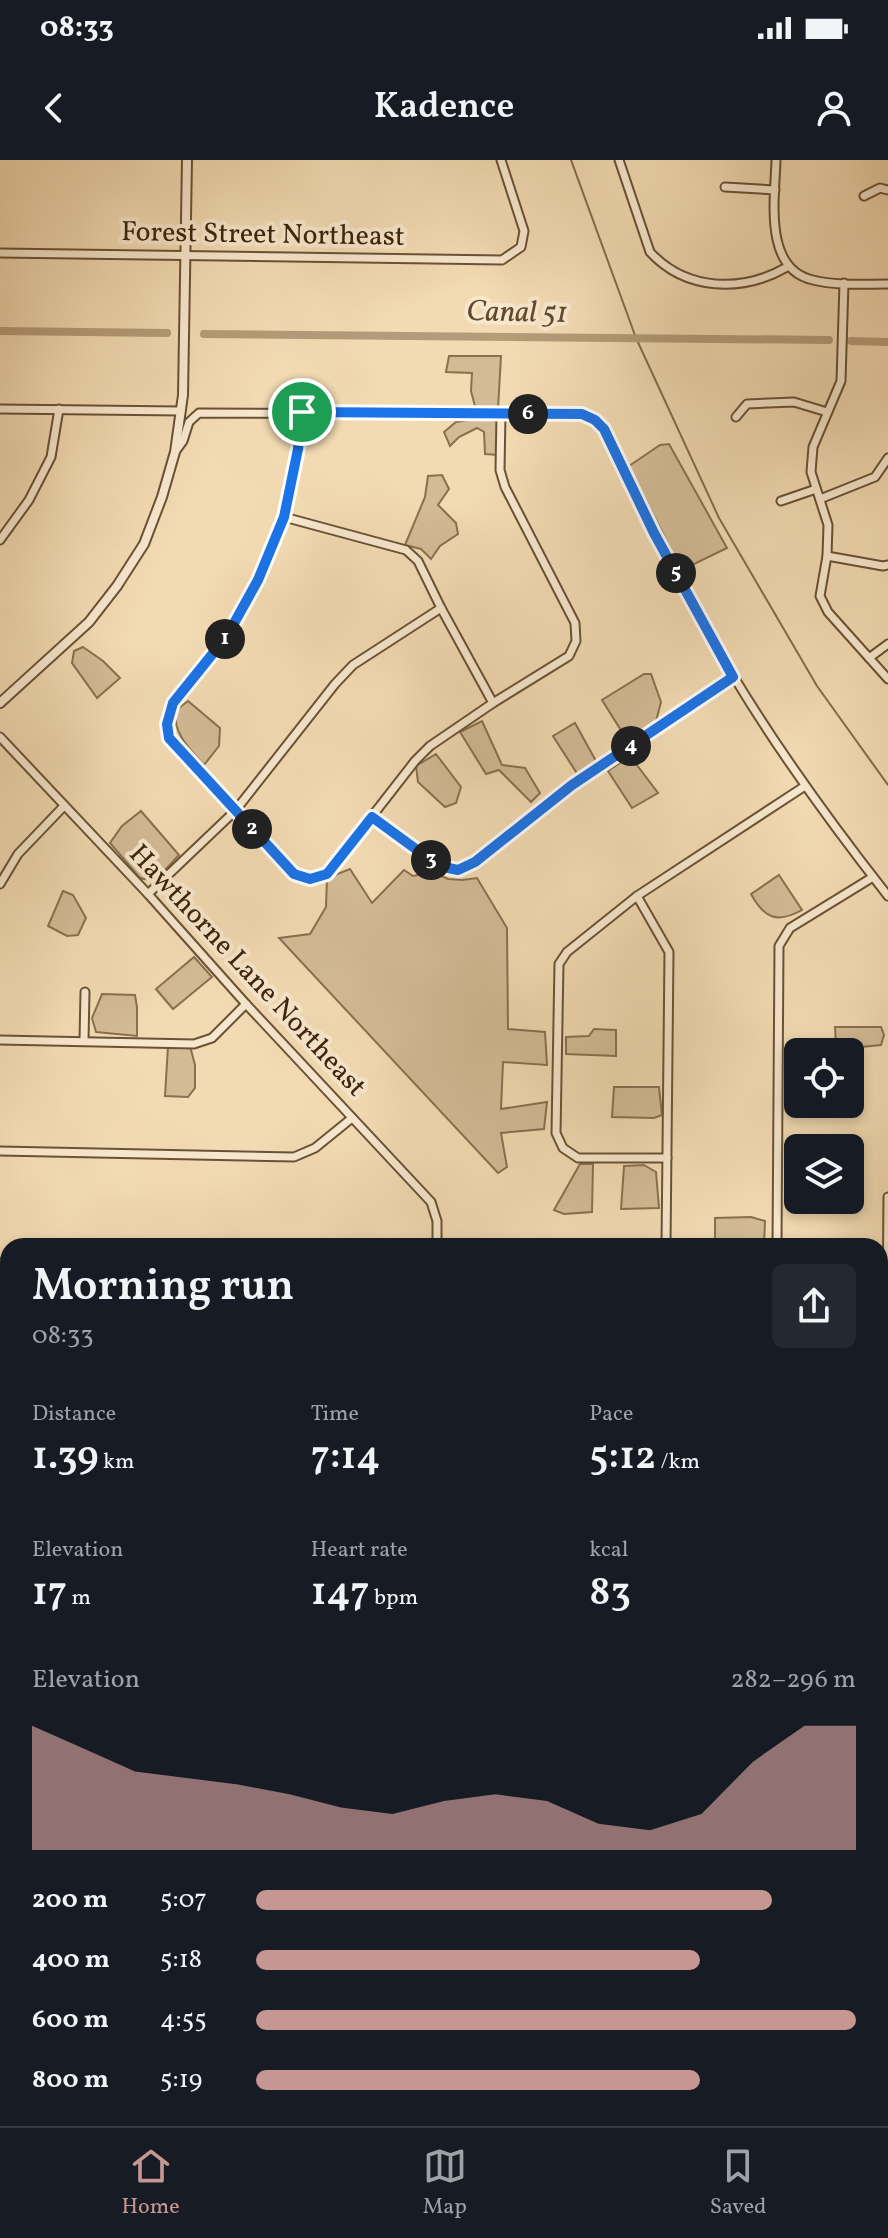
<!DOCTYPE html>
<meta charset="utf-8">
<style>
:root{--surface:#171b24;--page:#242831;--text:#f1f3f6;--muted:#9ea1a6;--line:#363941;--accent:#c59692}
body{margin:0;font-family:Vollkorn,serif;background:var(--page);color:var(--text);height:100vh;display:flex;flex-direction:column;font-size:30px;white-space:nowrap}
*{box-sizing:border-box;margin:0}
p{font-size:26px;color:var(--muted)}
.icon{flex:none;width:44px;height:44px;fill:none;stroke:currentColor;stroke-width:2;stroke-linecap:round;stroke-linejoin:round}
.map{position:relative;flex:1;overflow:hidden}
.panel{position:absolute;left:0px;top:1078px;width:888px;height:888px;display:flex;flex-direction:column;background:var(--surface);border-radius:24px 24px 0 0;box-shadow:0 4px 12px #0003}
.panel>*{flex:none}
.controls{position:absolute;left:784px;top:878px;display:grid;gap:16px}
.controls a{display:grid;place-items:center;width:80px;height:80px;border-radius:12px;background:var(--surface);box-shadow:0 4px 12px #0003;font-size:40px}
.pin{position:absolute;display:grid;place-items:center;width:68px;height:68px;color:#fff;margin:-34px;border:4px solid #fff;border-radius:50%;box-shadow:0 2px 8px #0007}
.km{position:absolute;width:40px;height:40px;margin:-20px;border-radius:50%;background:#222;color:#fff;font-size:22px;line-height:40px;text-align:center}
.round{display:grid;place-items:center;flex:none;width:84px;height:84px;border-radius:12px;background:var(--page)}
.summary{display:flex;align-items:center;justify-content:space-between;height:136px;padding:0 32px}
h1{font-size:44px;font-weight:600;line-height:60px}
.stats{display:grid;grid-template-columns:repeat(3,1fr);gap:12px;height:136px;padding:8px 32px}
.stats div{display:grid;align-content:center}
.stats b{font-size:40px;font-weight:600}
.stats small{font-size:22px;font-weight:400}
.stats p{font-size:22px}
.chart{height:224px;padding:16px 32px}
.chart p{display:flex;justify-content:space-between}
.chart svg{width:100%;height:144px;margin-top:8px;fill:var(--accent);opacity:.7}
ul{padding:0 32px;list-style:none;font-size:26px}
li{display:grid;grid-template-columns:128px 96px 1fr;align-items:center;height:60px}
li i{height:20px;border-radius:10px;background:var(--accent)}
.status{display:flex;justify-content:space-between;align-items:center;height:56px;padding:0 40px;background:var(--surface);direction:ltr}
.status svg{height:22px;fill:currentColor}
header{display:flex;justify-content:space-between;align-items:center;height:104px;padding:0 32px;background:var(--surface);font-size:36px;font-weight:600}
.tabs{display:flex;justify-content:space-around;align-items:center;height:112px;border-top:2px solid var(--line);background:var(--surface);font-size:22px;color:var(--muted)}
.tabs a{display:grid;justify-items:center;gap:4px}
.tabs .active{color:var(--accent)}
.map>svg:first-child{display:block}
</style>
<div class="status"><b>08:33</b><svg viewBox="0 0 49 12"><path d="M0 12V9h3v3zM5 12V6h3v6zM10 12V3h3v9zM15 12V0h3v12zM26 1h20v11H26zM47 4h2v5h-2z"/></svg></div>
<header><svg class="icon" aria-label="back" viewBox="0 0 24 24"><path d="M15 5l-7 7 7 7"/></svg>Kadence<svg class="icon" aria-label="person" viewBox="0 0 24 24"><circle cx="12" cy="8" r="4"/><path d="M4 21q1-7 8-7t8 7"/></svg></header>
<div class="map">
<svg width="888" height="1966" viewBox="0 0 888 1966">
<rect width="100%" height="100%" fill="#f2dab2"/>
<filter id="stains"><feTurbulence type="fractalNoise" baseFrequency=".0025" numOctaves="4"/><feColorMatrix values="0 0 0 0 .2 0 0 0 0 .09 0 0 0 0 .02 0 0 0 .5 -.17"/></filter>
<radialGradient id="worn" r=".72"><stop offset=".6" stop-color="#630" stop-opacity="0"/><stop offset="1" stop-color="#630" stop-opacity=".3"/></radialGradient>
<g fill="#d3bb96" stroke="#887050" stroke-width="2">
<polygon points="449,196 501,196 498,249 476,250 471,231 472,213 446,212"/>
<polygon points="479,258 498,261 498,295 485,294 484,272 477,268 459,277 450,286 444,272 456,262"/>
<polygon points="669,284 727,388 688,407 677,402 629,306 660,285"/>
<polygon points="442,315 449,329 438,345 456,363 458,374 440,386 431,399 421,389 405,385 425,337 428,316"/>
<polygon points="83,487 103,501 120,518 97,538 72,503 74,491"/>
<polygon points="644,514 651,514 661,542 655,565 629,583 602,540"/>
<path d="M188,541L220,568L219,586L204,605C189,588 174,575 175,551Z"/>
<polygon points="482,561 502,605 525,608 540,633 531,642 499,610 486,614 460,572"/>
<polygon points="575,563 596,601 578,615 553,576"/>
<polygon points="436,594 461,627 456,643 445,647 418,622 416,606"/>
<polygon points="630,596 658,633 632,648 608,611"/>
<path d="M141,651L179,695C168,706 157,724 140,718L110,683L122,666Z"/>
<polygon points="350,709 372,743 404,710 413,716 433,712 448,719 462,720 477,718 507,768 508,869 545,872 547,905 503,902 501,949 547,942 544,969 501,973 507,1007 498,1013 279,778 310,774 326,747 327,718"/>
<path d="M779,715L802,750C777,764 764,758 751,734Z"/>
<polygon points="63,731 73,735 86,758 78,775 67,776 48,766"/>
<polygon points="194,797 212,817 173,849 156,829"/>
<polygon points="102,834 135,835 137,847 137,876 96,872 92,858"/>
<polygon points="835,867 881,867 884,875 881,885 861,887 836,885"/>
<polygon points="594,869 616,870 616,896 566,894 566,877 589,876"/>
<polygon points="168,886 190,886 195,905 195,928 188,937 165,936"/>
<polygon points="614,927 659,927 662,955 654,958 612,957"/>
<polygon points="580,1004 593,1004 592,1052 564,1054 554,1050"/>
<polygon points="644,1005 656,1012 659,1048 621,1049 624,1006"/>
<polygon points="751,1057 765,1061 764,1086 715,1086 715,1058"/>
<polygon points="0,1247 8,1249 8,1313 0,1313"/>
<polygon points="0,1790 8,1790 8,1933 2,1930 0,1925"/>
<rect x="97" y="1958" width="87" height="8"/>
</g>
<polygon fill="#b49c79" stroke="#846c4d" stroke-width="2" points="880,1538 888,1538 888,1637 880,1629"/>
<g fill="none" stroke-linecap="round" stroke-linejoin="round">
<polyline stroke="#846c4d" stroke-width="2" points="571,0 636,178 719,358 817,526 888,625"/>
<g stroke="#b49c79" stroke-width="8">
<polyline points="0,171 167,173"/>
<polyline points="204,174 829,180"/>
<polyline points="851,181 888,182"/>
</g>
<defs>
<g id="minor">
<path d="M619,0L650,92C686,131 742,133 787,107"/>
<path d="M776,0C775,38 763,109 813,120C837,126 863,124 888,124"/>
<polyline points="725,27 775,30"/>
<polyline points="864,36 880,28 888,30"/>
<polyline points="0,93 502,100 521,87 524,71 501,0"/>
<polyline points="844,123 841,221 813,287 811,312 828,365 827,396 820,436 828,452 888,519"/>
<polyline points="0,249 181,251"/>
<polyline points="302,252 298,289 284,357 258,420 227,476 173,543 167,564 169,578 294,714 310,719 327,714 415,601 430,586 493,543 569,496 576,481 575,463 505,327 500,310 501,254"/>
<polyline points="736,257 747,244 794,242 827,252"/>
<path d="M175,292L183,281L189,262L199,253L582,254L595,260L604,269C646,353 685,437 734,517C780,593 833,666 888,736"/>
<polyline points="820,339 875,317 888,298"/>
<polyline points="781,341 816,329"/>
<polyline points="284,357 406,390 418,401 441,448 493,543"/>
<polyline points="0,380 29,340 51,297 59,249"/>
<polyline points="827,396 883,406 888,405"/>
<polyline points="869,498 888,484"/>
<polyline points="0,577 148,734 246,844 431,1042 437,1061 437,1086"/>
<polyline points="372,657 439,706 458,710 475,702 572,625 733,517"/>
<polyline points="0,724 18,694 64,646"/>
<polyline points="148,734 235,651 335,524 353,505 441,448"/>
<polyline points="637,736 669,792 666,1086"/>
<polyline points="0,880 194,884 212,878 246,844"/>
<polyline points="84,880 85,832"/>
<polyline points="0,991 294,997 315,988 352,958"/>
<polyline points="667,998 578,998 563,988 556,973 559,804 567,792 637,736 805,626"/>
<polyline points="777,1086 779,786 790,768 873,717"/>
<polyline points="0,1103 8,1103"/>
<polyline points="887,1152 888,1037"/>
<polyline points="886,1175 888,1394"/>
<polyline points="0,1513 8,1512"/>
<polyline points="880,1725 888,1733"/>
<polyline points="880,1840 888,1840"/>
<polyline points="0,1944 8,1944"/>
<polyline points="880,1947 888,1941"/>
<polyline points="591,1958 591,1966"/>
</g>
<polyline id="tertiary" points="0,543 89,462 117,426 144,384 162,337 175,292 183,235 187,0"/>
<g id="secondary">
<polyline points="0,1125 8,1125"/>
<polyline points="0,1151 8,1151"/>
<polyline points="880,1152 888,1152"/>
<polyline points="880,1175 888,1175"/>
</g>
</defs>
<use href="#minor" stroke="#6a5235" stroke-width="11"/>
<use href="#tertiary" stroke="#6a5235" stroke-width="12"/>
<use href="#secondary" stroke="#3d240b" stroke-width="14"/>
<use href="#minor" stroke="#f7e7cd" stroke-width="7"/>
<use href="#tertiary" stroke="#f7e7cd" stroke-width="8"/>
<use href="#secondary" stroke="#f7e7cd" stroke-width="10"/>
</g>
<g fill="none" stroke-linecap="round" stroke-linejoin="round">
<defs>
<polygon id="route" points="302,252 582,254 595,260 604,269 654,373 733,517 572,625 475,702 458,710 439,706 372,657 327,714 310,719 294,714 169,578 167,564 173,543 227,476 258,420 284,357 298,289"/>
</defs>
<use href="#route" stroke="#fff" stroke-width="16"/>
<use href="#route" stroke="#1a73e8" stroke-width="10"/>
</g>
<g text-anchor="middle" dominant-baseline="central" stroke-width="8" stroke-linejoin="round" paint-order="stroke">
<g font-size="28" fill="#3d240b" stroke="#f7e7cd">
<text transform="translate(263 75) rotate(1)">Forest Street Northeast</text>
<text transform="translate(247 811) rotate(47)">Hawthorne Lane Northeast</text>
</g>
<g font-size="30" font-style="italic" fill="#61482c" stroke="#f7e7cd">
<text transform="translate(517 153) rotate(1)">Canal 51</text>
</g>
</g>
<rect width="100%" height="100%" filter="url(#stains)"/>
<rect width="100%" height="100%" fill="url(#worn)"/>
</svg>
<div class="controls">
<a><svg class="icon" aria-label="locate" viewBox="0 0 24 24"><circle cx="12" cy="12" r="6"/><path d="M12 2v4M12 18v4M2 12h4M18 12h4"/></svg></a>
<a><svg class="icon" aria-label="layers" viewBox="0 0 24 24"><path d="M12 4l9 5-9 5-9-5zM3 14l9 5 9-5"/></svg></a>
</div>
<div class="pin" style="left:302px;top:252px;background:#1e9e55"><svg class="icon" aria-label="arrive" viewBox="0 0 24 24"><path d="M6 21V4h12l-3 4 3 4H6"/></svg></div>
<b class="km" style="left:225px;top:479px">1</b>
<b class="km" style="left:252px;top:669px">2</b>
<b class="km" style="left:431px;top:700px">3</b>
<b class="km" style="left:631px;top:586px">4</b>
<b class="km" style="left:676px;top:413px">5</b>
<b class="km" style="left:528px;top:254px">6</b>
<section class="panel">
<div class="summary"><div><h1>Morning run</h1><p>08:33</p></div><a class="round"><svg class="icon" aria-label="share" viewBox="0 0 24 24"><path d="M12 15V3M7 8l5-5 5 5M5 13v7h14v-7"/></svg></a></div>
<div class="stats">
<div><p>Distance</p><b>1.39<small> km</small></b></div>
<div><p>Time</p><b>7:14</b></div>
<div><p>Pace</p><b>5:12<small> /km</small></b></div>
</div>
<div class="stats">
<div><p>Elevation</p><b>17<small> m</small></b></div>
<div><p>Heart rate</p><b>147<small> bpm</small></b></div>
<div><p>kcal</p><b>83</b></div>
</div>
<div class="chart"><p><span>Elevation</span>282–296 m</p>
<svg viewBox="0 0 160 44" preserveAspectRatio="none"><path d="M0 44V6L10 13L20 20L30 22L40 24L50 27L60 31L70 33L80 29L90 27L100 29L110 36L120 38L130 33L140 17L150 6L160 6V44z"/></svg>
</div>
<ul>
<li><b>200 m</b>5:07<i style="width:86%"></i></li>
<li><b>400 m</b>5:18<i style="width:74%"></i></li>
<li><b>600 m</b>4:55<i style="width:100%"></i></li>
<li><b>800 m</b>5:19<i style="width:74%"></i></li>
</ul>
</section>
</div>
<nav class="tabs">
<a class="active"><svg class="icon" aria-label="home" viewBox="0 0 24 24"><path d="M3 11l9-7 9 7M6 9v11h12V9"/></svg>Home</a>
<a><svg class="icon" aria-label="map" viewBox="0 0 24 24"><path d="M3 6l6-2 6 2 6-2v14l-6 2-6-2-6 2zM9 4v14M15 6v14"/></svg>Map</a>
<a><svg class="icon" aria-label="saved" viewBox="0 0 24 24"><path d="M7 4h10v16l-5-4-5 4z"/></svg>Saved</a>
</nav>
